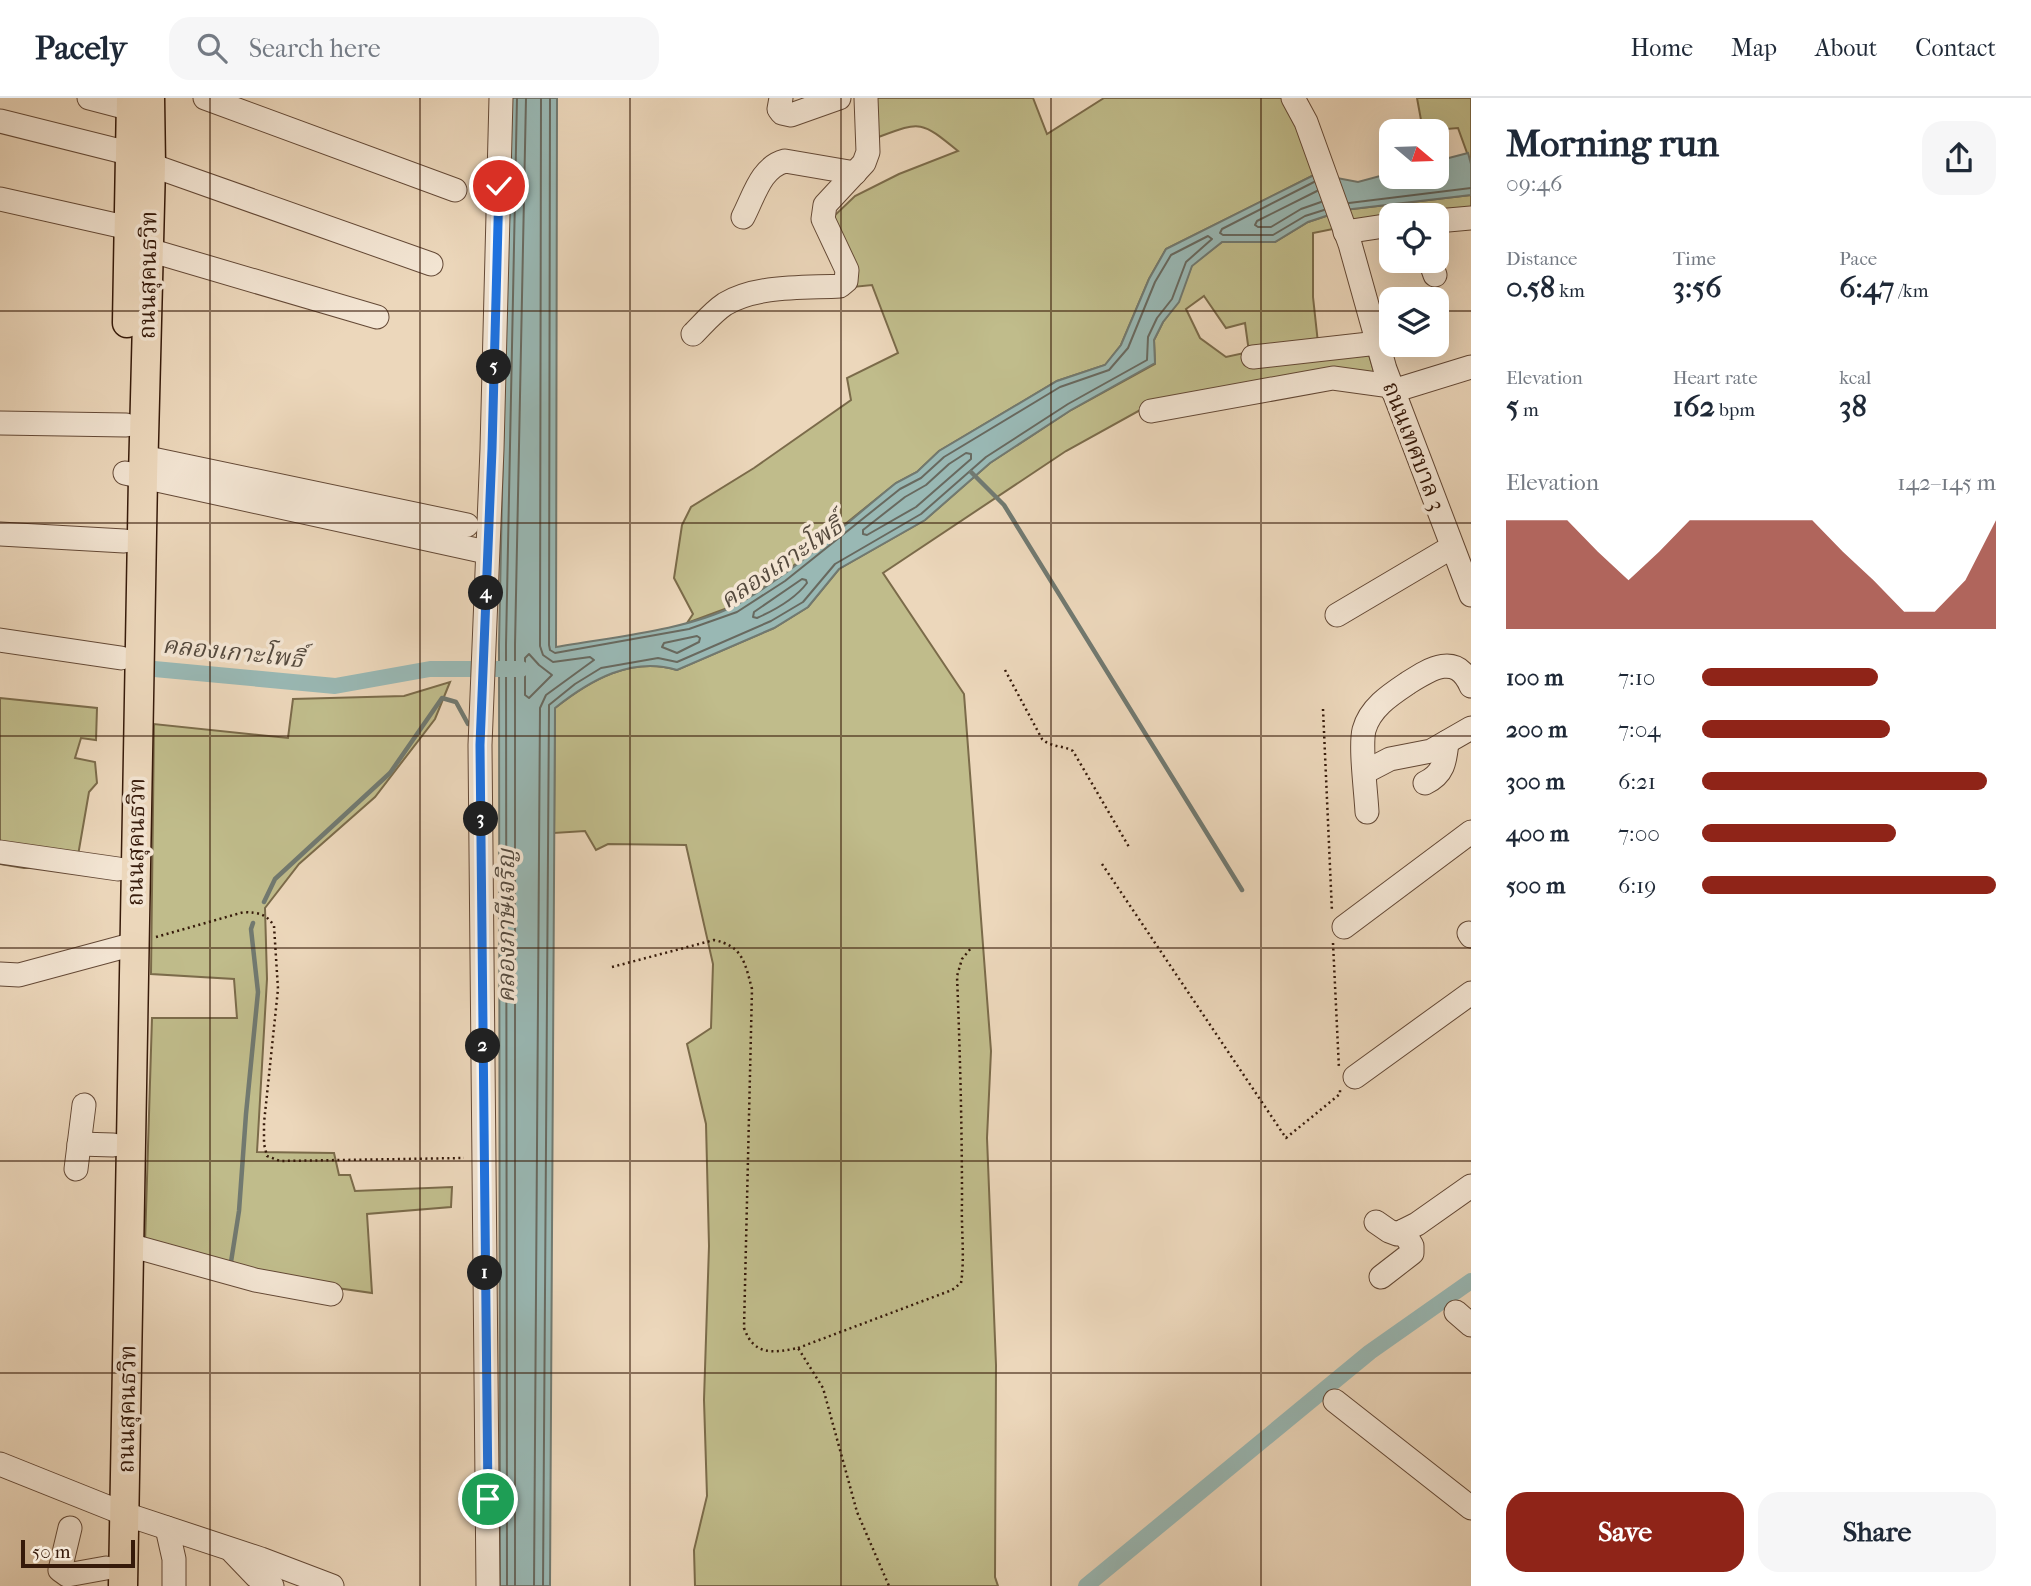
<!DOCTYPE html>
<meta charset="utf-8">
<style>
:root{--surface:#fff;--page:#f6f6f7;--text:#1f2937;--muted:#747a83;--line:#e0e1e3;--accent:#8f2418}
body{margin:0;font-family:"IM FELL French Canon","Noto Serif Thai",serif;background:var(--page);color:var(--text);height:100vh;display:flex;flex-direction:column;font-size:26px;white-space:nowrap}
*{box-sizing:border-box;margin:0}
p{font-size:23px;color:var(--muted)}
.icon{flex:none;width:38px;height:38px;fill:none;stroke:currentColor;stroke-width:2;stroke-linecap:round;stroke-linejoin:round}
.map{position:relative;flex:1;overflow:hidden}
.panel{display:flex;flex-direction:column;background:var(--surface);width:560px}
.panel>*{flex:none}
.needle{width:46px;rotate:109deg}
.controls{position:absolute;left:1379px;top:21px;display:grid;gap:14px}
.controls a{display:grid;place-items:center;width:70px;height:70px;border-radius:14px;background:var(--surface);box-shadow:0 7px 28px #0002;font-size:35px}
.scale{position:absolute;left:21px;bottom:18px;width:114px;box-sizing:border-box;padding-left:7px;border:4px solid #361a0a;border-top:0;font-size:19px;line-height:24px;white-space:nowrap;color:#361a0a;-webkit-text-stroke:5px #f3e5d3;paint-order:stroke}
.pin{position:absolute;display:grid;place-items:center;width:60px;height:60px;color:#fff;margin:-30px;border:4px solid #fff;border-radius:50%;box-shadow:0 2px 7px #0007}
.km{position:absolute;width:35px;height:35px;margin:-18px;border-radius:50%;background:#222;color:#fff;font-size:19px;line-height:35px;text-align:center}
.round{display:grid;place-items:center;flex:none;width:74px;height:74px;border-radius:21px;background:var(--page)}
.overview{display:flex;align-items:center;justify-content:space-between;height:119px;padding:0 35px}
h1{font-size:38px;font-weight:800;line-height:52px}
.stats{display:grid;grid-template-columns:repeat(3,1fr);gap:10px;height:119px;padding:7px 35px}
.stats div{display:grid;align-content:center}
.stats b{font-size:30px;font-weight:800}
.stats small{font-size:19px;font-weight:400}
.stats p{font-size:19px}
.chart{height:196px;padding:14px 35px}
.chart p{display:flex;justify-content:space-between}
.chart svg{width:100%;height:126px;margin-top:7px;fill:var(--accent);opacity:.7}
.action{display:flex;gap:14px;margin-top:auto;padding:14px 35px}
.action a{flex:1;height:80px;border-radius:21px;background:var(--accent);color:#fff;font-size:28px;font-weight:800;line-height:80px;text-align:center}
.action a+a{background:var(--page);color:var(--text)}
ul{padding:0 35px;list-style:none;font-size:23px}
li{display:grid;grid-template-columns:112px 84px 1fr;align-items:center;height:52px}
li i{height:18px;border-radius:9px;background:var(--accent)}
header{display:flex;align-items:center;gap:42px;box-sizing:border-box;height:98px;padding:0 35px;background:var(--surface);border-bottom:2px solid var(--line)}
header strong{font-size:33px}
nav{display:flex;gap:38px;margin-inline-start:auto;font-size:24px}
.search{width:490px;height:63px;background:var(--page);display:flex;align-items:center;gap:18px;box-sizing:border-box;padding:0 24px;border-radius:21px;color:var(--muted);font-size:26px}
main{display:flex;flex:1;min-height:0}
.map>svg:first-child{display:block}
</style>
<header>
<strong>Pacely</strong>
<div class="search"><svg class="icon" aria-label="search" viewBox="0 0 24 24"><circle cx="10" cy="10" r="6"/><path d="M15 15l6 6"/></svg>Search here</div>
<nav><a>Home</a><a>Map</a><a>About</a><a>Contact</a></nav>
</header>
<main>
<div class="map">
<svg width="1471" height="1488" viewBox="0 0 1471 1488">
<rect width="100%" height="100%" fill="#ecd7bb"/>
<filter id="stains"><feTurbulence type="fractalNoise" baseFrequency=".00286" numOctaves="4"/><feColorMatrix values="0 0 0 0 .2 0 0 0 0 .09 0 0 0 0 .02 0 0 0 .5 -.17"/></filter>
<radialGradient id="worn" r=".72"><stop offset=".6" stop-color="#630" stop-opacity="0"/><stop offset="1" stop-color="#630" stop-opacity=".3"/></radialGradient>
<g fill="#c0bc8b" stroke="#7b6b4a" stroke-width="2" fill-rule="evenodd">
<path d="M865,0H1033L1047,36L1104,0H1284L1316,76L1166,151L1149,181L1121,247L1105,267L1057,283L939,353L917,374L896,385L782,477L733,508L687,525L693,516L674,480L682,427L691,409L754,370L851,302L847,280L898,255L872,187L853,189L832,120L855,98L899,76L958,53C920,22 921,23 876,40Z"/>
<polygon points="1417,0 1471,0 1471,66 1458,30 1423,33"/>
<polygon points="1471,97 1471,116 1391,117 1354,126 1344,112"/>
<path d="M1329,117L1333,131L1313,135V199L1318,245L1364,240L1375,277L1151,306L1066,353L883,475L964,596L991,953L987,1040L996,1267L995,1479L998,1488H695L694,1452L707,1398L704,1302L709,1148L706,1026L687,946L711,930L713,866L686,747L608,746L596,752L585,733L554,735L555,610C590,582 632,558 677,572L774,530L808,509L839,471L925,422L990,365L1071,312L1155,266L1154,242L1163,224L1178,204L1192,167L1222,144H1275L1308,124ZM1204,198L1226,230L1245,225L1249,254L1226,259L1200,240L1186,211Z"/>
<polygon points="450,584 435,621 375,699 299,766 265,810 267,881 257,1054 334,1055 339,1077 350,1077 355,1093 452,1089 451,1109 367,1116 372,1195 316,1187 145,1145 152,920 237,920 234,881 151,876 154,626 288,640 293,601 404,598"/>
<polygon points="0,600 97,610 96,642 81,640 75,660 95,664 97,685 89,694 76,769 24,770 0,766"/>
</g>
<path fill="#99b8b4" stroke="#717970" stroke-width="2" d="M510,0H557L556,549C611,539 684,533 734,508C788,480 847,424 896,385L917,374L939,353L1057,283L1105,267L1121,247L1149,181L1166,151L1316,76L1358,84L1391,75V79H1437V63L1468,55L1471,66V97L1344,112L1308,124L1275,144H1222L1192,168L1179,204L1163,224L1154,242L1155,265L1071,312L990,365L925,422L839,471L808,509L774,530L677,572C632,558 590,582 555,610L550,1488H500L499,547Z"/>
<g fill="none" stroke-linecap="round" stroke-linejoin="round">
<g stroke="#68695f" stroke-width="2">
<polyline points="1314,84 1222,131 1220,135 1223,137 1273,137 1305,118 1324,112"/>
<polyline points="1317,93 1257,123 1255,127 1258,129 1271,129 1301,111 1321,104"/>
<polyline points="1349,105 1471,90"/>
<polygon points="966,355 971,356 971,361 916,409 867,437 863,436 863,432 905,399 926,387 949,366"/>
<path d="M802,481L806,482L807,485C795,501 775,512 757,520L753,519L754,514Z"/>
<polygon points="697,538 700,540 699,544 677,555 662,549 664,545"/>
<polygon points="529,556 539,567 552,577 529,600 525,597 525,560"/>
<polyline points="507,1488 506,547 517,0"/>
<polyline points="515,1488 515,547 526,0"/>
<polyline points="534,1488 540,610 546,597 594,562 590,559 553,564 543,557 540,548 541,0"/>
<polyline points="543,1488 549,607 575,586 601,570 658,560 677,564 771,523 803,504 835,466 921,416 986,359 1068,306 1147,262 1148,239 1157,220 1172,201 1186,164 1212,141 1208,138 1171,157 1155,184 1128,250 1109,272 1060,289 944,359 921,380 900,391 785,483 737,514 689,531 555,555 550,552 549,547 550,0"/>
</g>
<g stroke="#717970" stroke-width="4.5">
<polyline points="971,374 1004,407 1242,792"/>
<polyline points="264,804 275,781 390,675 442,600 456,604 468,626"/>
<polyline points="231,1164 239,1113 246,1016 258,894 251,831 253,825"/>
</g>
<g stroke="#99b8b4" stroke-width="16">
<polyline points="133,569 335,588 430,571 521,571"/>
<polyline points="1086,1488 1370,1254 1471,1183"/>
</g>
<defs>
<g id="minor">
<polyline points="89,0 131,11"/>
<polyline points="205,0 455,92"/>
<polyline points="781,0 779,11 782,15 791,17 839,0"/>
<polyline points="1293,0 1306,24 1350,146 1385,271 1471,497"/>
<polyline points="0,23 144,59"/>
<polyline points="151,67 431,166"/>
<polyline points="0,101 129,130"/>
<path d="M743,119C754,98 761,69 785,63L855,75"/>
<polyline points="1437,123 1471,120"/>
<polyline points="1345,134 1391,127"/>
<polyline points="149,152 377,219"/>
<polyline points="1430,163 1435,177"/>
<path d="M693,236C703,226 713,214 725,206C757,187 803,190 840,188L846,183L847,172L823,121L825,107L864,65L868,54L866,0"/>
<polyline points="1253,259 1378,245"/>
<polyline points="1393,293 1471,269"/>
<polyline points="1151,313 1333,280 1391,288"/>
<polyline points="0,325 126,327"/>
<polyline points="143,359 467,427"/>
<polyline points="125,375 477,452"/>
<polyline points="0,436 124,443"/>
<polyline points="1337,517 1452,449"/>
<polyline points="0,542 121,560"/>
<polyline points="1365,674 1390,661 1431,653 1471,630"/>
<path d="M1425,685C1444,676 1445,663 1447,644"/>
<path d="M1367,714C1366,694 1360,649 1364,632C1370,610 1390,597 1408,585C1430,571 1456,554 1471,588"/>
<polyline points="0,754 118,771"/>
<polyline points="1344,829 1471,734"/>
<polyline points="1469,835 1471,838"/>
<polyline points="0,876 19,877 134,846"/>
<polyline points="1355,979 1471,895"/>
<polyline points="79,1046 113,1047"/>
<polyline points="76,1071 84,1007"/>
<polyline points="1376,1124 1389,1133 1397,1136 1417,1126 1471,1088"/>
<polyline points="129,1147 255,1182 331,1196"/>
<polyline points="1381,1179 1412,1155 1412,1148 1403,1133"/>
<polyline points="1456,1214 1471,1227"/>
<polyline points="1335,1303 1471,1410"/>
<polyline points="0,1366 125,1416 261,1461 332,1488"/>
<polyline points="70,1430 60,1472 67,1477 106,1470"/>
<polyline points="167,1430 174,1461 174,1488"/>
<polyline points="233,1454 256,1478 272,1488"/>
<polyline points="488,1488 480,647 492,351 501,0"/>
</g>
<g id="major">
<polyline points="127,225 131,0"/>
<polyline points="123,1488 143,379 151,67 150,0"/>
</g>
</defs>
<use href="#minor" stroke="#644936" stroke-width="25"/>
<use href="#major" stroke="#361a0a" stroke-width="31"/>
<g stroke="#361a0a" stroke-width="2.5" stroke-dasharray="2 3.5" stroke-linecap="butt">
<path d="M1005,572L1042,641C1052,650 1063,647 1073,653L1129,749"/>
<polyline points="1323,611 1332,814"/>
<polyline points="1102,766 1286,1040 1340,996 1340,992"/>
<path d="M156,839L244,814C258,815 266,815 274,828L278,891L264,1025V1046L267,1058L280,1063L464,1060"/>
<polyline points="1333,845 1339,971"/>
<path d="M612,869L714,842C743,848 745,865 752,891L744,1230C754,1258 773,1255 798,1250L823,1290L857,1414L889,1488"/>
<path d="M798,1250L952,1192L961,1185C965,1159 961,1131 962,1104C962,1029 960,953 957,878L962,861L972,849"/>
</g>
<use href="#minor" stroke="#f3e5d3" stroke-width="23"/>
<use href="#major" stroke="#ecd7bb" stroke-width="28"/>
</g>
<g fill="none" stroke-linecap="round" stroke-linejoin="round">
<defs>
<polyline id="route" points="488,1401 480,647 492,351 499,88"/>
</defs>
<use href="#route" stroke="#fff" stroke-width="14"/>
<use href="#route" stroke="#1a73e8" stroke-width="9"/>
</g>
<path fill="none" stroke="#361a0a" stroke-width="2" stroke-opacity="0.55" d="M210,0V1488M420,0V1488M630,0V1488M841,0V1488M1051,0V1488M1261,0V1488M0,213H1391M1437,213H1471M0,425H1471M0,638H1471M0,850H1471M0,1063H1471M0,1275H1471"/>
<g text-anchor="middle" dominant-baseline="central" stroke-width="7" stroke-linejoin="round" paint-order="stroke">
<g font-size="23" fill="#361a0a" stroke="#f3e5d3">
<text transform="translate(148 177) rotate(-89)">ถนนสุคนธวิท</text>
<text transform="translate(1414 348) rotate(69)">ถนนเทศบาล 3</text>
<text transform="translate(136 744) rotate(-89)">ถนนสุคนธวิท</text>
<text transform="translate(127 1311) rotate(-89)">ถนนสุคนธวิท</text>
</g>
<g font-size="24" font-style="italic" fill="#54493d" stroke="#f3e5d3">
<text transform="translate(781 465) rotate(-34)">คลองเกาะโพธิ์</text>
<text transform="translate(233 554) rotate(6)">คลองเกาะโพธิ์</text>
<text transform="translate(506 828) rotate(-90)">คลองภาษีเจริญ</text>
</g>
</g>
<rect width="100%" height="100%" filter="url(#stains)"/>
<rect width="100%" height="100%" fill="url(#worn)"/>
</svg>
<div class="controls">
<a><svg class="needle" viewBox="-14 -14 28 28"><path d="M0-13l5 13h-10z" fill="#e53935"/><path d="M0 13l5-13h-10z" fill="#747a83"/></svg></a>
<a><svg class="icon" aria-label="locate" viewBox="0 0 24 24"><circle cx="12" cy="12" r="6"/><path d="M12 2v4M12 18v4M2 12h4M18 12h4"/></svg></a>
<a><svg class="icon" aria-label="layers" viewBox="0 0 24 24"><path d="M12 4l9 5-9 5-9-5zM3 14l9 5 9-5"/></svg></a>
</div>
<div class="scale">50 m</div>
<div class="pin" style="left:488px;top:1401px;background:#1e9e55"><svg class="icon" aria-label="arrive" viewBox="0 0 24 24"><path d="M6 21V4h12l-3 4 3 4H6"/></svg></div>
<div class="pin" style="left:499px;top:88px;background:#d93025"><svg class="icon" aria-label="check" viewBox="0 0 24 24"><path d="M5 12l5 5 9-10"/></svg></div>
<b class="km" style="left:485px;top:1175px">1</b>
<b class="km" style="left:483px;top:948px">2</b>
<b class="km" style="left:481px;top:721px">3</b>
<b class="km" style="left:486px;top:495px">4</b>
<b class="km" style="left:494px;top:269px">5</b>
</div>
<section class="panel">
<div class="overview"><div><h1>Morning run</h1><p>09:46</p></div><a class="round"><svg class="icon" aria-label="share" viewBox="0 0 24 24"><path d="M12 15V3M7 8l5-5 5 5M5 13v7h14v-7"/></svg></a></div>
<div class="stats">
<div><p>Distance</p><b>0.58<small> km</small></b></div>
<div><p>Time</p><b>3:56</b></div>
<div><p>Pace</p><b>6:47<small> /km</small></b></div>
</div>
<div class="stats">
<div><p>Elevation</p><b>5<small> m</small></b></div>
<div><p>Heart rate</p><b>162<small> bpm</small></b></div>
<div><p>kcal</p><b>38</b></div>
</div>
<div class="chart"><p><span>Elevation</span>142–145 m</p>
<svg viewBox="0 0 160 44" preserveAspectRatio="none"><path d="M0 44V6L10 6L20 6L30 17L40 27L50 17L60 6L70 6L80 6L90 6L100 6L110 17L120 27L130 38L140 38L150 27L160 6V44z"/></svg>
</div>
<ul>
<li><b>100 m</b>7:10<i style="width:60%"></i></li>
<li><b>200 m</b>7:04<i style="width:64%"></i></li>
<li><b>300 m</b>6:21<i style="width:97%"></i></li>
<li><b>400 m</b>7:00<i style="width:66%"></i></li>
<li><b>500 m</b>6:19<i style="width:100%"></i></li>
</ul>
<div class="action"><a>Save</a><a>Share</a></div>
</section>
</main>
